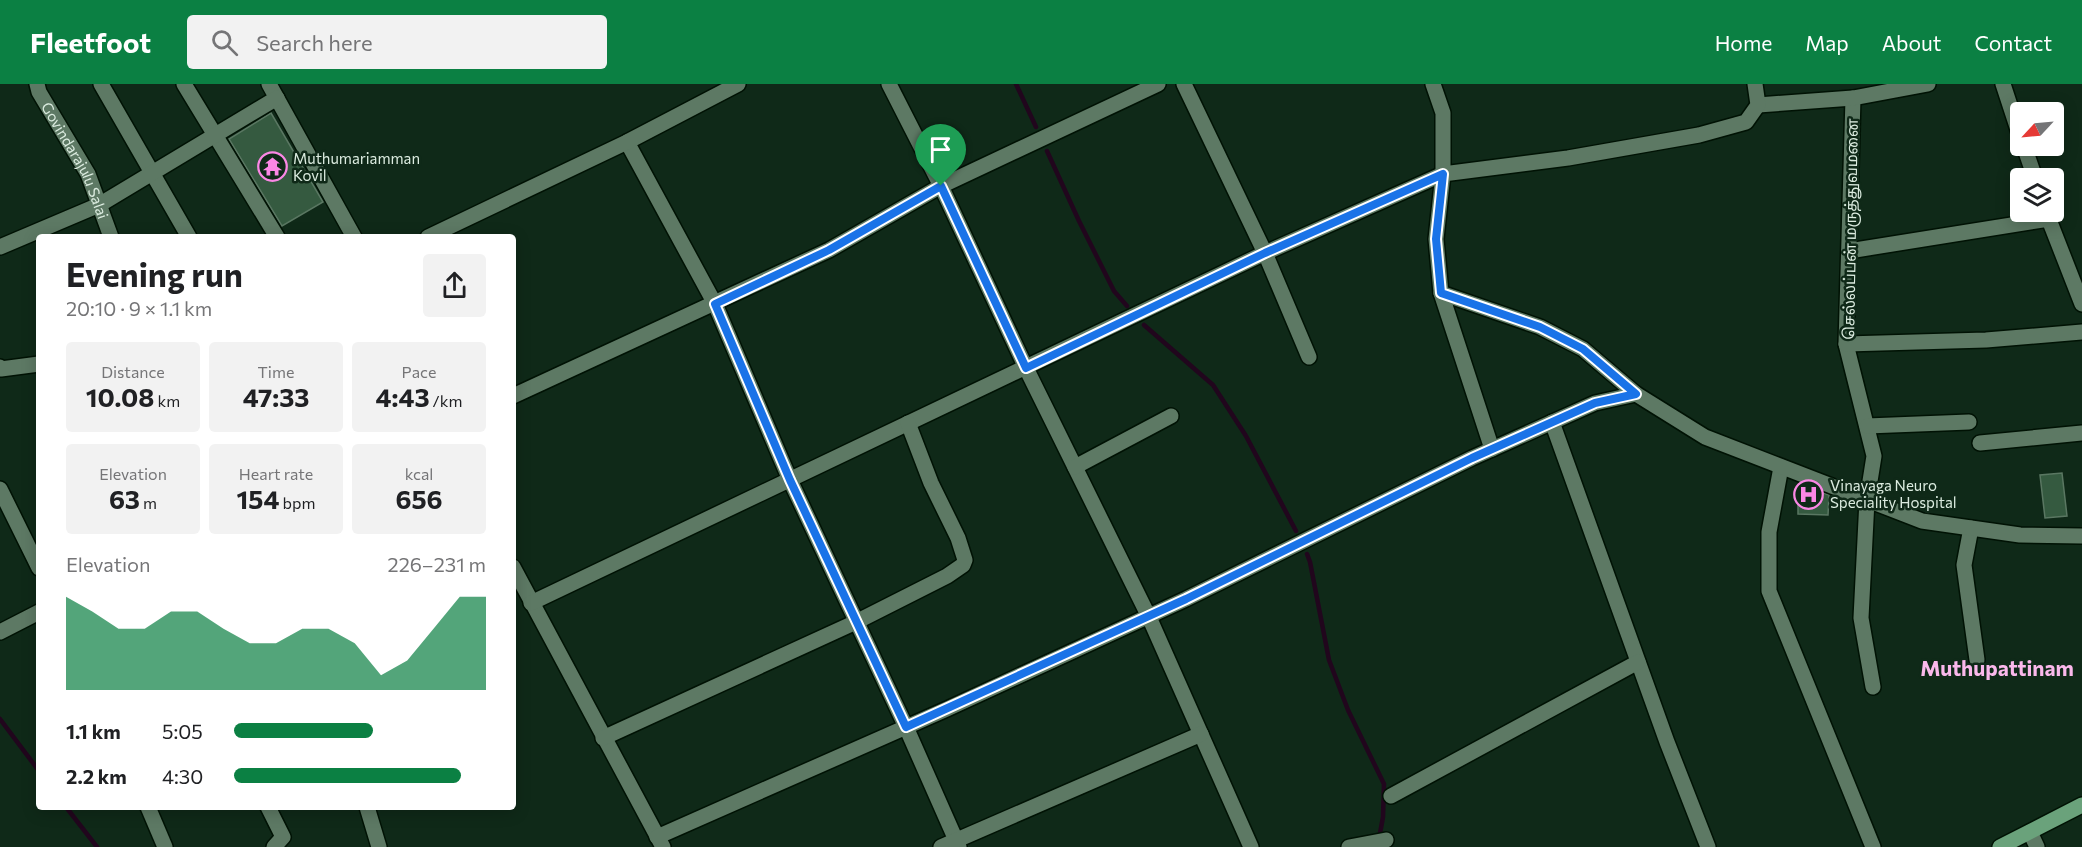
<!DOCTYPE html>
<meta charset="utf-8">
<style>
:root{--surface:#fff;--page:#f2f2f2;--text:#202124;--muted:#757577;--accent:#0b8043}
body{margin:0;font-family:Commissioner,"Noto Sans Tamil",sans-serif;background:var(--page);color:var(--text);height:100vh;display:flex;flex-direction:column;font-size:22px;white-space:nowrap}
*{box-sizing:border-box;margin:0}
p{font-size:20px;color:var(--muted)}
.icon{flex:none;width:33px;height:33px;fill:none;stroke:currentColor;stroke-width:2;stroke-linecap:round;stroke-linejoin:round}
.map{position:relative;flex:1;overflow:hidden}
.side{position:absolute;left:36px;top:150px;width:480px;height:576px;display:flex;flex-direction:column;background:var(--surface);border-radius:6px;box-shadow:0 3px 15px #0003}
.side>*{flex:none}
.needle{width:39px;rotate:244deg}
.buttons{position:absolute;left:2010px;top:18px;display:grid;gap:12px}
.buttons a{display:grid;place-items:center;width:54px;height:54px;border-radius:6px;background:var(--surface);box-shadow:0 3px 15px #0003;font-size:30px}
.pin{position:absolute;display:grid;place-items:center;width:51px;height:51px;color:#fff;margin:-62px -26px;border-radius:50% 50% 50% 0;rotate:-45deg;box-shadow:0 0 6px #0007}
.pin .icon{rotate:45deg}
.round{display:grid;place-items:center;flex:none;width:63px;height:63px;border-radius:6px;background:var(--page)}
.summary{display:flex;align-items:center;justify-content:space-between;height:102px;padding:0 30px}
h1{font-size:33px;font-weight:700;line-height:45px}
.figures{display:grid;grid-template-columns:repeat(3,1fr);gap:9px;height:102px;padding:6px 30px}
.figures div{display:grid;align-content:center;border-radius:6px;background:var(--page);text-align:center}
.figures b{font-size:26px;font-weight:700}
.figures small{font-size:16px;font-weight:400}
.figures p{font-size:16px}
.chart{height:168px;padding:12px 30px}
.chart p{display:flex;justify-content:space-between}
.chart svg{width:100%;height:108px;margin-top:6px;fill:var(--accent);opacity:.7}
ul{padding:0 30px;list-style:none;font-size:20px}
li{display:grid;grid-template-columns:96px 72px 1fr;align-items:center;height:45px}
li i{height:15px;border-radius:8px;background:var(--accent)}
header{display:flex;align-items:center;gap:36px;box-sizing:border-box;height:84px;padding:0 30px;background:var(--accent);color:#fff}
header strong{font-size:28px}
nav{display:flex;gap:33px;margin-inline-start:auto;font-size:21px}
.search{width:420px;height:54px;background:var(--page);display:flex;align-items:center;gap:15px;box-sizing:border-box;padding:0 21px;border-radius:6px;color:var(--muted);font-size:22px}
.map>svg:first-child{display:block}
</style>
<header>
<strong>Fleetfoot</strong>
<div class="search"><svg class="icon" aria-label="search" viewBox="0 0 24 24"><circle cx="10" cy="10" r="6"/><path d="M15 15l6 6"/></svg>Search here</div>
<nav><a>Home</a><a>Map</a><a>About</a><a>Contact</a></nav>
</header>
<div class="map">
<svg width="2082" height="763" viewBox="0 0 2082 763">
<rect width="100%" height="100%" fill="#0f2918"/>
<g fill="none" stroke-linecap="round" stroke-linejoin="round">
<g stroke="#21061d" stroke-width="4.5">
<polyline points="1016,0 1036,43"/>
<polyline points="1047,67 1079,137 1114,207 1127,222"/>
<polyline points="1144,241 1213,301 1246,352 1296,447"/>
<polyline points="1307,470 1310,478 1329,576 1348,626 1384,700 1383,733 1379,755"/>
<polyline points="0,635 39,687"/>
<polyline points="66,723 97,763"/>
</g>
</g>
<g fill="#355a40" stroke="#5a7762" stroke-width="1.5">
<polygon points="271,29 323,118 282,142 229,55"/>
<polygon points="2062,389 2067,432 2045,434 2040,391"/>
<polygon points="1798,402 1807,403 1829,411 1828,431 1798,430"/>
</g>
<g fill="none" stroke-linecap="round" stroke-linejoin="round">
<defs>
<g id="minor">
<path id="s1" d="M37,0L39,8L88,90L111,153"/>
<polyline points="101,0 189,153"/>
<polyline points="184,0 277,153"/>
<polyline points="269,0 354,153"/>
<polyline points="889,0 941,102 1026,284 1149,533 1251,763"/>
<polyline points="1184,0 1265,169 1309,273"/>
<polyline points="1433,0 1443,29 1443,90 1436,155 1441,209 1492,365"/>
<polyline points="2003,0 2020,52"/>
<polyline points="1853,14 1846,260 1874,372 1867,416 1861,534 1873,603"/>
<polyline points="1758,21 1853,14 1928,0"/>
<polyline points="627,58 715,220 790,396 906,643 959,763"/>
<polyline points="2024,62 2035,94"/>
<polyline points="2046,128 2082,220"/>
<polyline points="428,153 627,58 738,0"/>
<polyline points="0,163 99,121 277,14"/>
<polyline points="1849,167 2049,135"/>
<polyline points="1441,209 1540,243 1583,265 1636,310"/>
<polyline points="1846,260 1986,256 2082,248"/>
<polyline points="0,283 1,285 39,280"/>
<polyline points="513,312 829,166 941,102 1158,0"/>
<polyline points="1552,338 1667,658 1708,763"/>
<polyline points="1867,342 1969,338"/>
<polyline points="1980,359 2082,349"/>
<polyline points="1075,383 1171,332"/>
<polyline points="1781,383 1769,448 1769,507 1873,763"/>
<polyline points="0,405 39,484"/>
<polyline points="1971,444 1964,481 1977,576"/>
<polyline points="513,483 663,763"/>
<polyline points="531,519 1265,169 1443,90 1568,74 1699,51 1746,38 1758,21 1755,0"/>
<polyline points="0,548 39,528"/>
<polyline points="603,654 856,538 947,492 963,481 965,476 958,454 931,399 908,339"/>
<polyline points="1391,712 1638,578"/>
<polyline points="148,723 165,763"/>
<polyline points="268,723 283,753 274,763"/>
<polyline points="367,723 379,763"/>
<polyline points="2030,748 2037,763"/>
<polyline points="657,753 947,625 1186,515 1472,374 1595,319 1636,310 1705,353 1922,437 2020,451 2082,452"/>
<polyline points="941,763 1201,650"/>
<polyline points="1349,763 1386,756"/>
</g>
<polyline id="major" points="2000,763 2082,721"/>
</defs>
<use href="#minor" stroke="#001204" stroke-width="18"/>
<use href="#major" stroke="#001204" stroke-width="18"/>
<use href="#minor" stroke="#5d7964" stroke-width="15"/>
<use href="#major" stroke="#6aa27b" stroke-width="15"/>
</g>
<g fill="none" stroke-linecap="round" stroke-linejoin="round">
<defs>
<polygon id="route" points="1443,90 1436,155 1441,209 1540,243 1583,265 1636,310 1595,319 1472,374 1186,515 906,643 790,396 715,220 829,166 941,102 1026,284 1265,169"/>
</defs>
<use href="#route" stroke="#fff" stroke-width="12"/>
<use href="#route" stroke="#1a73e8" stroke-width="8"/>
</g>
<defs>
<symbol id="temple-ring" viewBox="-11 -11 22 22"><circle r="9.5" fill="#0f2918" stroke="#fb87e5" stroke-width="1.5"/><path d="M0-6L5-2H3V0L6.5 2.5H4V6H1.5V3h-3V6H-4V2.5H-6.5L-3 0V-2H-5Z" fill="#fb87e5"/></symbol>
<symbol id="hospital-ring" viewBox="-11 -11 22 22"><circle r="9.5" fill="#0f2918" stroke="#fb87e5" stroke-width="1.5"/><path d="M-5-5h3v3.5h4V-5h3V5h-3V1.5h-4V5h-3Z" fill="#fb87e5"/></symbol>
</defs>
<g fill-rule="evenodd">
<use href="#temple-ring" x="256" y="66" width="33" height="33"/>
<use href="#hospital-ring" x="1792" y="394" width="33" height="33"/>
</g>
<g text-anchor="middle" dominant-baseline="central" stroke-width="5" stroke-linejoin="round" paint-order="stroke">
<g font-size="15" fill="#dcece0" stroke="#0f2918" text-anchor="start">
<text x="293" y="74">Muthumariamman<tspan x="293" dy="17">Kovil</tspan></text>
<text x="1830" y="401">Vinayaga Neuro<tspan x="1830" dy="17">Speciality Hospital</tspan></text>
</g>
<g font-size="15" fill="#dcece0" stroke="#0f2918">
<text stroke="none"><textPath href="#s1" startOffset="86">Govindarajulu Salai</textPath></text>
<text transform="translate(1850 145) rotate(-89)">செல்லப்பன் மருத்துவமனை</text>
</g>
<g font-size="21" font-weight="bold" fill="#fab8eb" stroke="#0f2918">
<text x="1997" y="583">Muthupattinam</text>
</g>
</g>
</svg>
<div class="buttons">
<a><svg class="needle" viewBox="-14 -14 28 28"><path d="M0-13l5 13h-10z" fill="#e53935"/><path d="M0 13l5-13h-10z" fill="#757577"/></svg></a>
<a><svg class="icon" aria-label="layers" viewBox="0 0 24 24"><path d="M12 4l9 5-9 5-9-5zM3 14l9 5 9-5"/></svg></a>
</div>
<div class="pin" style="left:941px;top:102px;background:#1e9e55"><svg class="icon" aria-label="arrive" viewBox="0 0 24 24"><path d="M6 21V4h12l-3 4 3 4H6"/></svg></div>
<section class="side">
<div class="summary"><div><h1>Evening run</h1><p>20:10 · 9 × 1.1 km</p></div><a class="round"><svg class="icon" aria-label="share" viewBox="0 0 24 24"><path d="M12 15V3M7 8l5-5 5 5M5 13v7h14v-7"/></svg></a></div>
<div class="figures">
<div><p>Distance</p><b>10.08<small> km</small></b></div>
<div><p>Time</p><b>47:33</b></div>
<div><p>Pace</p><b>4:43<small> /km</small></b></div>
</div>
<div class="figures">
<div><p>Elevation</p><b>63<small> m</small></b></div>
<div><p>Heart rate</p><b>154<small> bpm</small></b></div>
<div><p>kcal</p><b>656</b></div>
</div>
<div class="chart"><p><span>Elevation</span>226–231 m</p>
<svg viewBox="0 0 160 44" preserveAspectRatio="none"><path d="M0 44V6L10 12L20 19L30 19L40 12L50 12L60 19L70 25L80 25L90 19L100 19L110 25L120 38L130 32L140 19L150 6L160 6V44z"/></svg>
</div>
<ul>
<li><b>1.1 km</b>5:05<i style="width:55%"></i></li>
<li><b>2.2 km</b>4:30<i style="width:90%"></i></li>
</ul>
</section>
</div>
